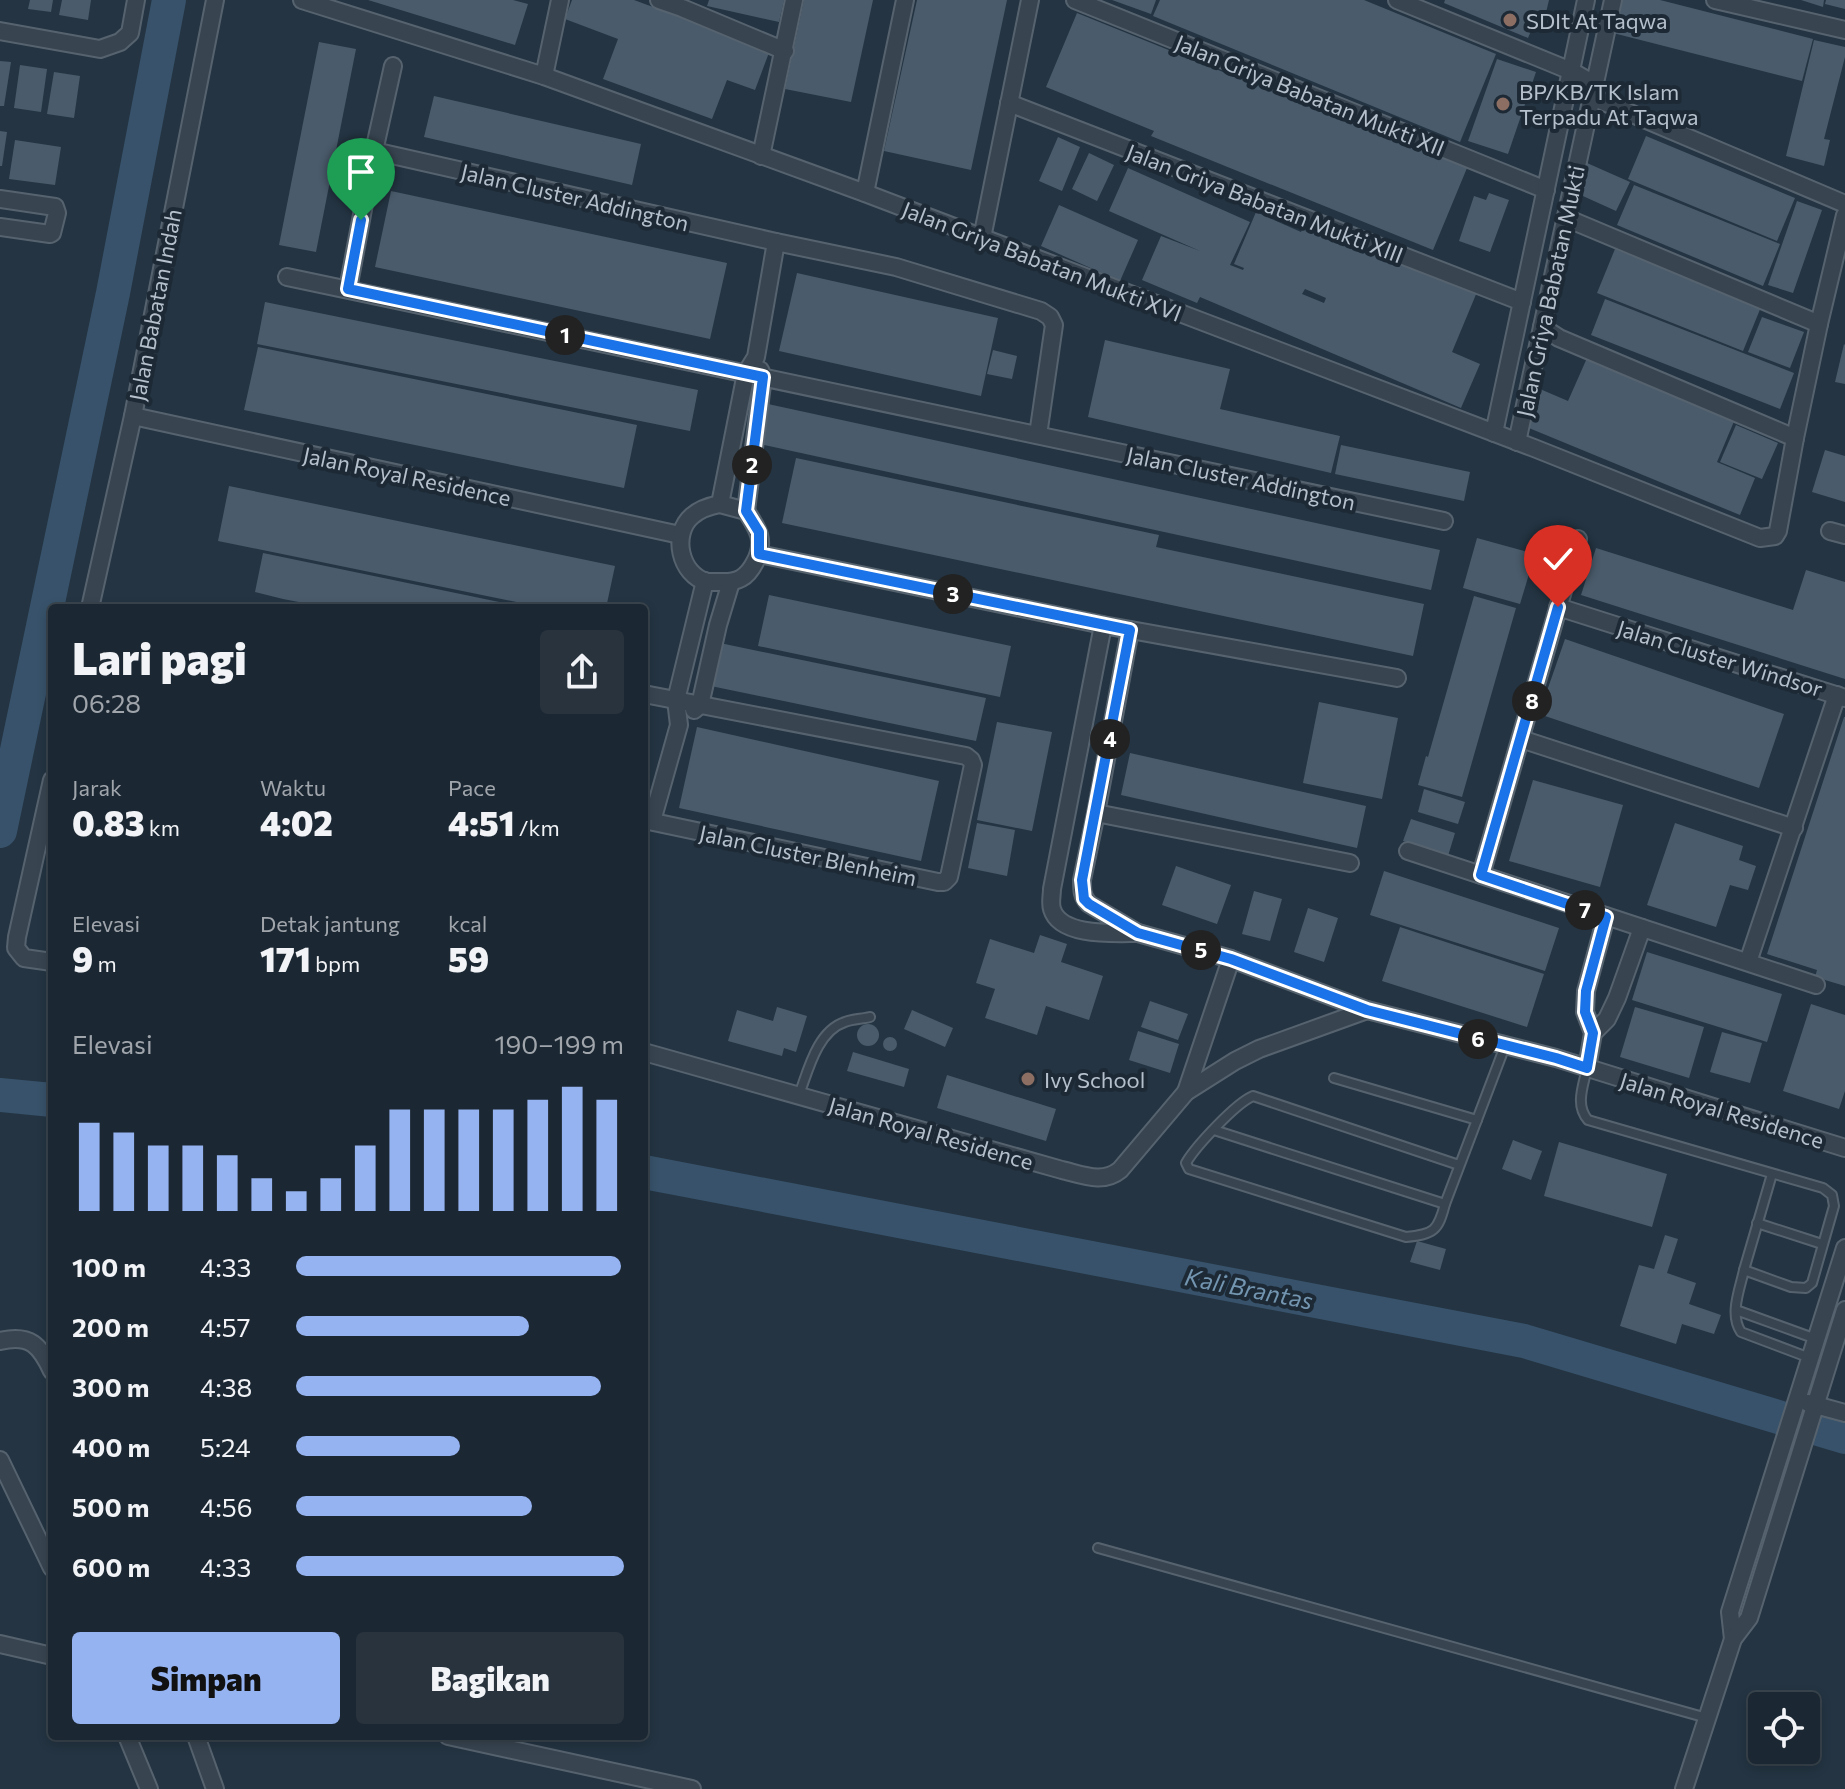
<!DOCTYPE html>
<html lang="id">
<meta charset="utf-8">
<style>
:root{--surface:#1b2732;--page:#28333e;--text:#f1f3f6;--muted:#a0a5ac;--line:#39444d;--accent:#95b2f1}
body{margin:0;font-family:Commissioner,sans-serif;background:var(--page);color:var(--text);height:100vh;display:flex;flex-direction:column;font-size:30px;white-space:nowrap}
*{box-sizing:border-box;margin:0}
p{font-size:26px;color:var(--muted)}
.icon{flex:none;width:44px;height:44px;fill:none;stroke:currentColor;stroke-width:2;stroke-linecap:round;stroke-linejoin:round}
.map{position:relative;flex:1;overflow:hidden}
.drawer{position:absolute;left:48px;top:604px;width:600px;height:1136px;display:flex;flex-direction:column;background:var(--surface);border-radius:8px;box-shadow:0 4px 12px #0003,0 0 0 2px var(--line)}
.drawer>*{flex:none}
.controls{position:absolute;left:1748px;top:1692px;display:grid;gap:16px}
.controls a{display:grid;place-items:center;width:72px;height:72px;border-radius:8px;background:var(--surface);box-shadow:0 4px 12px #0003,0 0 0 2px var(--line);font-size:40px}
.pin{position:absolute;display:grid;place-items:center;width:68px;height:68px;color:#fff;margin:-82px -34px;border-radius:50% 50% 50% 0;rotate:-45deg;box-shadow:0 0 8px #0007}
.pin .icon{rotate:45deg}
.km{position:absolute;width:40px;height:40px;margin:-20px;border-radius:50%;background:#222;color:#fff;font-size:22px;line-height:40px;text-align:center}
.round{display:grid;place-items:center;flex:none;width:84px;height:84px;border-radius:8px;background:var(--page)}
.overview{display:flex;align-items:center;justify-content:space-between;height:136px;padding:0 24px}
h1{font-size:44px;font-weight:800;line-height:60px}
.figures{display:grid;grid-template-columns:repeat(3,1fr);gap:12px;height:136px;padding:8px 24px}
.figures div{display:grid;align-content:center}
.figures b{font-size:34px;font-weight:800}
.figures small{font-size:22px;font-weight:400}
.figures p{font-size:22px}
.chart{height:224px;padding:16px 24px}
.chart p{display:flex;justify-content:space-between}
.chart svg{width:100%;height:144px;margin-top:8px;stroke:var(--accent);stroke-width:6}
.primary-button{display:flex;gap:16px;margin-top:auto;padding:16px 24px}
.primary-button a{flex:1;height:92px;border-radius:8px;background:var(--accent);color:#111;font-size:32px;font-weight:800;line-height:92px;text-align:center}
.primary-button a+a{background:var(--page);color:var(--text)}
ul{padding:0 24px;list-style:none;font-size:26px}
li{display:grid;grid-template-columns:128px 96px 1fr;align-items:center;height:60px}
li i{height:20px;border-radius:10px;background:var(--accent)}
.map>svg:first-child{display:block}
</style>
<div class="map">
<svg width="1845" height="1789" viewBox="0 0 1845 1789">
<rect width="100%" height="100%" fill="#243442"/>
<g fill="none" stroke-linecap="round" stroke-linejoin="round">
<g stroke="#37526a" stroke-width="34">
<polyline points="0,831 113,293 169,0"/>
<polyline points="0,1095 52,1100"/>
<polyline points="644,1172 1524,1341 1845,1437"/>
</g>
</g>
<g fill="#4a5b6b" fill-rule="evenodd">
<polygon points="30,0 53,0 51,12 28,9"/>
<polygon points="62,0 91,0 88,20 59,15"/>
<polygon points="368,0 513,0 528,4 515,45"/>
<polygon points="572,0 634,0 770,50 755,90 727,80 712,119 603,79 618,39 565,19"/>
<polygon points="709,0 784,0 779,22 707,6"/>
<polygon points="804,0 873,0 851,102 785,89"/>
<polygon points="917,0 1007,0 971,170 884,151"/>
<polygon points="1112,0 1156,0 1151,14"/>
<polygon points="1160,0 1364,0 1496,54 1460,142 1153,16"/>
<polygon points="1445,0 1549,0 1544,21 1536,19 1528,38 1444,3"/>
<polygon points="1622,0 1660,0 1813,39 1802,81 1613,33"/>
<polygon points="1801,0 1824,0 1823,7"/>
<polygon points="1826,0 1845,0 1845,9 1825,4"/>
<polygon points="1077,13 1228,74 1229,71 1467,168 1433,250 1151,136 1154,131 1046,87"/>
<polygon points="1814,40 1845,47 1845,57 1824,139 1830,140 1824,166 1786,156"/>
<polygon points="319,42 356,49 316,252 279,245"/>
<polygon points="1497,59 1536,72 1508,154 1468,141"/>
<polygon points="0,61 11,62 4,106 0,106"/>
<polygon points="20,65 47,69 41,112 14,108"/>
<polygon points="54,72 80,76 74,118 47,114"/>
<polygon points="434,96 641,144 632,185 424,137"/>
<polygon points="0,131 7,132 2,166 0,166"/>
<polygon points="1646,136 1795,198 1777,241 1628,179"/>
<polygon points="1058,137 1080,147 1062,191 1039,181"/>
<polygon points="15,140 61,147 55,185 9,179"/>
<polygon points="1089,153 1114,165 1097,201 1072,189"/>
<polygon points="1587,163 1630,182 1616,211 1574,192"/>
<path d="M1128,168L1250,222L1230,265L1243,270L1244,268L1234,264L1256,212L1301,232L1306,221L1477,292L1452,352L1480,364L1461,408L1200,297L1197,303L1142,280L1161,236L1200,251L1109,211ZM1305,289L1326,298L1324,303L1302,294Z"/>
<polygon points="1634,185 1780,244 1763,286 1617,225"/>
<polygon points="391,191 727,263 710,339 375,267"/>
<polygon points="1489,193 1509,200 1490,252 1459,241 1474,196 1486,200"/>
<polygon points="1797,201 1822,210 1793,293 1768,285"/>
<polygon points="1059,205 1138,240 1120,281 1041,246"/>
<polygon points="1615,249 1761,307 1743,351 1597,293"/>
<polygon points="797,273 998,318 981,396 779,351"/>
<polygon points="1605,299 1794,373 1780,409 1591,335"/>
<polygon points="265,302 698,390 690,431 257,344"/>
<polygon points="1762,317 1804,332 1790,368 1748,352"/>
<polygon points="1105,340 1230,369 1220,409 1340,436 1331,473 1088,417"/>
<polygon points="1844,344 1845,345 1845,384 1835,382"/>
<polygon points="258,347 637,425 624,488 244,410"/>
<polygon points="993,350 1017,356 1012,379 987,374"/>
<polygon points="1587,358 1735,419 1717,462 1755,478 1740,515 1524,426 1540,389 1568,401"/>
<polygon points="768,404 1440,550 1431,590 760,444"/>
<polygon points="1736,425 1778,443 1762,479 1720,462"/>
<polygon points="1341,445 1470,472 1464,501 1335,474"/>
<polygon points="1825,450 1845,456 1845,502 1812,492"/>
<polygon points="796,458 1159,535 1156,547 1424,604 1413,656 782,523"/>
<polygon points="229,486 615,566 606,608 546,608 218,541"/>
<polygon points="1477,538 1535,554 1520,604 1463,588"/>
<polygon points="1596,548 1793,610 1806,570 1845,582 1845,679 1581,595"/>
<polygon points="263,553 523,607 523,608 330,608 283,599 255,592"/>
<polygon points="769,595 1011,646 1000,697 758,646"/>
<polygon points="1474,596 1516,608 1462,797 1418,785 1426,756 1428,757"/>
<polygon points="644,632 650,633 645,654 644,654"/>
<polygon points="1565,639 1784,714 1759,788 1539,714"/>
<polygon points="715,642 986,698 976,741 706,685"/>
<polygon points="1319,702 1398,718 1382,799 1303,783"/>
<polygon points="1844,717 1845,717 1845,986 1815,977 1817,970 1767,954"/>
<polygon points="997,722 1052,732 1032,831 977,820"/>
<polygon points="697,727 939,781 921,861 679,808"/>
<polygon points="1130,753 1366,806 1357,848 1121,795"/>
<polygon points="1533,780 1623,805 1600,887 1509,861"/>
<polygon points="1424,789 1465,802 1458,824 1418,812"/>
<polygon points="1411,819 1455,833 1448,856 1403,841"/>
<polygon points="977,823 1015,830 1007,876 968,868"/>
<polygon points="1675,823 1743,846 1739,860 1756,866 1748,890 1730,885 1716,927 1647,905"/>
<polygon points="1176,866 1231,885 1217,924 1162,905"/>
<polygon points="1384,871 1559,928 1545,971 1370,915"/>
<polygon points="1254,891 1282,899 1270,941 1242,934"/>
<polygon points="1308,908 1338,918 1324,962 1294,952"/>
<polygon points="1400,927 1544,974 1527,1027 1382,981"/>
<polygon points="1040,935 1067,944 1061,962 1103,976 1089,1020 1046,1006 1037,1035 985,1018 995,989 976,983 990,939 1034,953"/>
<polygon points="1647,952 1782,994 1767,1042 1632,1000"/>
<polygon points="1150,1001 1188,1014 1178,1040 1141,1027"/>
<polygon points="1811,1004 1845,1015 1845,1091 1839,1109 1783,1091"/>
<polygon points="777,1007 807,1016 796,1052 784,1048 782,1056 728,1041 737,1010 773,1021"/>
<polygon points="1635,1007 1704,1027 1689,1078 1620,1057"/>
<polygon points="912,1010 953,1028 945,1047 904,1029"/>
<circle cx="868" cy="1035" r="11"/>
<polygon points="1138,1031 1179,1044 1170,1073 1129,1060"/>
<polygon points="1722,1032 1762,1043 1750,1083 1710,1072"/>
<circle cx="890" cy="1044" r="7"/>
<polygon points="853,1052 909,1069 904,1087 847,1071"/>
<polygon points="947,1075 1056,1109 1046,1141 937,1108"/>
<polygon points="1513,1140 1542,1151 1531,1180 1502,1169"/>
<polygon points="1559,1142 1667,1174 1652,1227 1544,1196"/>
<polygon points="1665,1235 1678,1239 1667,1273 1696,1283 1689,1304 1721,1315 1714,1334 1682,1324 1676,1344 1620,1326 1639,1265 1654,1269"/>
<polygon points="1417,1241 1446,1249 1440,1270 1410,1262"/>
</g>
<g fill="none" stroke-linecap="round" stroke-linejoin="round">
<defs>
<g id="service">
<path d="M1587,1068C1583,1087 1575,1105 1588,1120L1823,1188L1832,1195L1834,1206L1812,1283L1806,1288L1791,1287L1744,1270C1740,1289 1729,1314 1741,1332L1810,1358"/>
<polyline points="1334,1078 1477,1120"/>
<path d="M799,1095C808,1071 817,1031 845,1022C852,1019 862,1019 870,1017"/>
<polyline points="1214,1130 1445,1204"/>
<path d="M1459,1165L1253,1096C1236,1103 1195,1147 1186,1163L1189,1169L1406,1237C1434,1234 1438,1231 1445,1204L1505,1046"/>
<polyline points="1757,1223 1822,1244"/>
<polyline points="1744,1270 1772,1174"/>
<polyline points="1736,1310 1816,1339"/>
<polyline points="1098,1548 1707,1718"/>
</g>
<g id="minor">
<polyline points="302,0 544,76 865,193 1534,448 1760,538 1775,536 1778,531 1795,438 1819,324 1845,215"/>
<polyline points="659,0 682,8 785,51"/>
<polyline points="1075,0 1546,190"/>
<polyline points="1397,0 1571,71 1594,84"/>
<polyline points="1715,0 1845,30"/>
<polyline points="0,31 100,49 120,42 130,33 136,0"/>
<polyline points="544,76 560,0"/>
<polyline points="1592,97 1845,204"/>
<polyline points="1009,103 1522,302"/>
<polyline points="374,151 776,242 896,267 1041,311 1050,317 1054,325 1038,435"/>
<polyline points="761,156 794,0"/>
<polyline points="865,193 905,0"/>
<polyline points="0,199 55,207 57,213 52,233 50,234 0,227"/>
<polyline points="1566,218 1819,324"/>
<polyline points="982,238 1030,0"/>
<polyline points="287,277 1444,521"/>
<polyline points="348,289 374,151 393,66"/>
<polyline points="1542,327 1559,338 1795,438"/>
<polyline points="133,416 680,535"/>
<polyline points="1494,433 1586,0"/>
<polyline points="1517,442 1613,0"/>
<polyline points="720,504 746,373 756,357 776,242"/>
<path d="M720,504L746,511C758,529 766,541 755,562C747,578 737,583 720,582C716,582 711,582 707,582C680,575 671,534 692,516C700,509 709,506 720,504Z"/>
<polyline points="746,511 763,377 760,370"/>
<polyline points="1830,531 1845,535"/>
<polyline points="759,554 1103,625 1397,678"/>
<polyline points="1558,607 1845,698"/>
<polyline points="90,608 133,416 215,0"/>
<path d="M1103,625L1052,889C1052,895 1050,903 1052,909C1060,937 1115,933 1138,933L1089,904C1082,897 1082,890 1082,880L1096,813L1130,630"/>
<polyline points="644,694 966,756 971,760 973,765 949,877 944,882 938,882 644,820"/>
<polyline points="694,710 700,705 718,625 731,582"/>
<polyline points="1521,739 1794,828"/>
<polyline points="52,780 17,937 16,948 24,958 52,962"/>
<polyline points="1096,813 1350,863"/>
<polyline points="652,821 679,725 676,700 705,581"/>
<polyline points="1408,851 1816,985"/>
<polyline points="1481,875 1578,539"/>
<polyline points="1138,933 1231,959 1367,1010 1556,1058 1845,1148"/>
<polyline points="1748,962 1837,695"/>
<polyline points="1593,1033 1607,1019 1617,998 1642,928"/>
<path d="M644,1052L1062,1170C1083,1175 1103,1184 1120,1170L1186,1092L1235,1061L1259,1049L1367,1010"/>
<polyline points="1587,1068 1593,1033 1585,1012 1586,991 1606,917"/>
<polyline points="1186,1092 1231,959"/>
<path d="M0,1341C30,1334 40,1345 52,1371"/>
<polyline points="1808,1403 1845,1413"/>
<polyline points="0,1460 52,1568"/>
<polyline points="1733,1639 1730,1612 1845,1248"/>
<polyline points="0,1644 52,1656"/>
<polyline points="127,1736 149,1789"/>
<polyline points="196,1736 215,1789"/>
<polyline points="448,1736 692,1789"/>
<polyline points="1684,1789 1733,1639 1749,1618 1845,1310"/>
</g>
</defs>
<use href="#service" stroke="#56636f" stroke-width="12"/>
<use href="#minor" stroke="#56636f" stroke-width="20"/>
<use href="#service" stroke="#384551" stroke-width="8"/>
<use href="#minor" stroke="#384551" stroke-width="16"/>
</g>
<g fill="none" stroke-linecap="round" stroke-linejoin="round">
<defs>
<polyline id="route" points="361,220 348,289 763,377 746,511 759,532 759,554 1130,630 1082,880 1084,899 1089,904 1138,933 1231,959 1367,1010 1556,1058 1587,1068 1593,1033 1585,1012 1586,991 1606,917 1481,875 1558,607"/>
</defs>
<use href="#route" stroke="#fff" stroke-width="16"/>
<use href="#route" stroke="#1a73e8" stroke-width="10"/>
</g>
<g fill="#8d6e63" stroke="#1d2a36" stroke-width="3">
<circle cx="1510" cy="20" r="8"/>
<circle cx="1503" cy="104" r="8"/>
<circle cx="1028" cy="1079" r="8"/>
</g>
<g text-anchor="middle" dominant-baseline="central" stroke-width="8" stroke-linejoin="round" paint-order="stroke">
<g font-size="22" fill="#b5c0cc" stroke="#1d2a36" text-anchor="start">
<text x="1526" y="20">SDIt At Taqwa</text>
<text x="1519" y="91">BP/KB/TK Islam<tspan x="1519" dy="25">Terpadu At Taqwa</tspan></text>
<text x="1044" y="1079">Ivy School</text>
</g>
<g font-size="22" fill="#b5c0cc" stroke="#1d2a36">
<text transform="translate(1310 95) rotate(22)">Jalan Griya Babatan Mukti XII</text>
<text transform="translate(575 197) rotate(13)">Jalan Cluster Addington</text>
<text transform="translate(1265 203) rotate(21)">Jalan Griya Babatan Mukti XIII</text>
<text transform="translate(1042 261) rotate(21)">Jalan Griya Babatan Mukti XVI</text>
<text transform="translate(1550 291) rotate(-78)">Jalan Griya Babatan Mukti</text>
<text transform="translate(155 305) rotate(-79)">Jalan Babatan Indah</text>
<text transform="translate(407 476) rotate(12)">Jalan Royal Residence</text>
<text transform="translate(1241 478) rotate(12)">Jalan Cluster Addington</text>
<text transform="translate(1720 658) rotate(17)">Jalan Cluster Windsor</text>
<text transform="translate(808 855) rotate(12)">Jalan Cluster Blenheim</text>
<text transform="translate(1722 1110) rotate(17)">Jalan Royal Residence</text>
<text transform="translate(931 1133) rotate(16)">Jalan Royal Residence</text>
</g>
<g font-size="24" font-style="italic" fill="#7395b0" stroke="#1d2a36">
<text transform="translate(1249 1288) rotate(11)">Kali Brantas</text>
</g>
</g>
</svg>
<div class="controls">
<a><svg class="icon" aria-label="locate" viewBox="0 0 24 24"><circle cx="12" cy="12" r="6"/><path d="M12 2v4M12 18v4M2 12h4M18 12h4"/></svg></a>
</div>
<div class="pin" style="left:361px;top:220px;background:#1e9e55"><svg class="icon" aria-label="arrive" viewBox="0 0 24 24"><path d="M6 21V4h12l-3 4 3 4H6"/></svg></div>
<div class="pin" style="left:1558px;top:607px;background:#d93025"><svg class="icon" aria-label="check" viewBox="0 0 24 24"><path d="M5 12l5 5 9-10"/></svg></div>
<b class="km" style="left:565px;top:335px">1</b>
<b class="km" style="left:752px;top:465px">2</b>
<b class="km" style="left:953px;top:594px">3</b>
<b class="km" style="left:1110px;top:739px">4</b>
<b class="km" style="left:1201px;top:950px">5</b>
<b class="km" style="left:1478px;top:1039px">6</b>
<b class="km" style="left:1585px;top:910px">7</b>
<b class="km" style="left:1532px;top:701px">8</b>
<section class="drawer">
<div class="overview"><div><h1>Lari pagi</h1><p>06:28</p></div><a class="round"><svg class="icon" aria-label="share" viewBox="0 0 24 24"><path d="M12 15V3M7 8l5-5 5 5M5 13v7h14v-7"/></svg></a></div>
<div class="figures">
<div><p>Jarak</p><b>0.83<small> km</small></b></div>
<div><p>Waktu</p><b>4:02</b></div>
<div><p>Pace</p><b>4:51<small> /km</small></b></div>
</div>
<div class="figures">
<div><p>Elevasi</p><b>9<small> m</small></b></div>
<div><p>Detak jantung</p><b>171<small> bpm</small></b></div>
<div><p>kcal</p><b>59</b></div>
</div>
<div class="chart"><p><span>Elevasi</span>190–199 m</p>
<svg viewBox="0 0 160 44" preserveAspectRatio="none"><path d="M5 44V17M15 44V20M25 44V24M35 44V24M45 44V27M55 44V34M65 44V38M75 44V34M85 44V24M95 44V13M105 44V13M115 44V13M125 44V13M135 44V10M145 44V6M155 44V10"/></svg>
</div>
<ul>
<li><b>100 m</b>4:33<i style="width:99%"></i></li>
<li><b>200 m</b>4:57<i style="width:71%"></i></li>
<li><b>300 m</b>4:38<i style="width:93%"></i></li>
<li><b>400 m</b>5:24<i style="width:50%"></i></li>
<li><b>500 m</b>4:56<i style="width:72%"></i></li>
<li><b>600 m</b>4:33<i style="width:100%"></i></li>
</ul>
<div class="primary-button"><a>Simpan</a><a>Bagikan</a></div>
</section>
</div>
